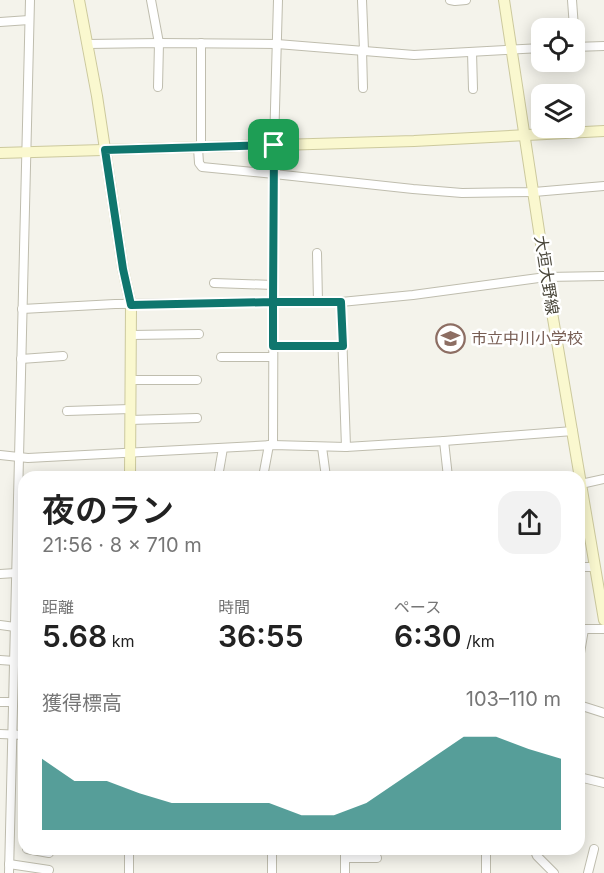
<!DOCTYPE html>
<html lang="ja">
<meta charset="utf-8">
<style>
:root{--surface:#fff;--page:#f2f2f2;--text:#222;--muted:#767676;--accent:#0f766e}
body{margin:0;font-family:Inter,"Noto Sans JP",sans-serif;background:var(--page);color:var(--text);height:100vh;display:flex;flex-direction:column;font-size:22px;white-space:nowrap}
*{box-sizing:border-box;margin:0}
p{font-size:20px;color:var(--muted)}
.icon{flex:none;width:33px;height:33px;fill:none;stroke:currentColor;stroke-width:2;stroke-linecap:round;stroke-linejoin:round}
.map{position:relative;flex:1;overflow:hidden}
.details{position:absolute;left:18px;top:471px;width:567px;height:384px;display:flex;flex-direction:column;background:var(--surface);border-radius:18px;box-shadow:0 3px 15px #0003}
.details>*{flex:none}
.controls{position:absolute;left:531px;top:18px;display:grid;gap:12px}
.controls a{display:grid;place-items:center;width:54px;height:54px;border-radius:12px;background:var(--surface);box-shadow:0 3px 15px #0003;font-size:30px}
.pin{position:absolute;display:grid;place-items:center;width:51px;height:51px;color:#fff;margin:-26px;border-radius:12px;box-shadow:0 3px 9px #0006}
.round{display:grid;place-items:center;flex:none;width:63px;height:63px;border-radius:18px;background:var(--page)}
.headline{display:flex;align-items:center;justify-content:space-between;height:102px;padding:0 24px}
h1{font-size:33px;font-weight:600;line-height:45px}
.metrics{display:grid;grid-template-columns:repeat(3,1fr);gap:9px;height:102px;padding:6px 24px}
.metrics div{display:grid;align-content:center}
.metrics b{font-size:30px;font-weight:600}
.metrics small{font-size:16px;font-weight:400}
.metrics p{font-size:16px}
.chart{height:168px;padding:12px 24px}
.chart p{display:flex;justify-content:space-between}
.chart svg{width:100%;height:108px;margin-top:6px;fill:var(--accent);opacity:.7}
.map>svg:first-child{display:block}
</style>
<div class="map">
<svg width="604" height="873" viewBox="0 0 604 873">
<rect width="100%" height="100%" fill="#f4f3eb"/>
<g fill="none" stroke-linecap="round" stroke-linejoin="round">
<defs>
<g id="street">
<polyline points="151,0 159,43 158,87"/>
<polyline points="362,0 364,50"/>
<polyline points="450,0 455,1 466,0"/>
<polyline points="572,0 574,28"/>
<polyline points="0,22 29,20"/>
<polyline points="574,37 575,47"/>
<polyline points="201,43 201,147"/>
<polyline points="87,44 159,43 277,44 414,55 542,48"/>
<polyline points="574,47 604,46"/>
<polyline points="362,50 363,88"/>
<polyline points="472,52 473,89"/>
<polyline points="198,148 199,163 202,167 274,174 413,189 462,193 534,192 604,186"/>
<polyline points="317,253 318,302"/>
<polyline points="214,283 273,285"/>
<polyline points="341,302 346,447"/>
<polyline points="22,309 115,304 341,302 413,295 546,277 604,276"/>
<polyline points="131,335 199,334"/>
<polyline points="273,346 343,346"/>
<polyline points="221,357 273,357"/>
<polyline points="21,359 63,356"/>
<polyline points="130,380 197,380"/>
<polyline points="67,411 130,409"/>
<polyline points="130,420 197,418"/>
<polyline points="444,441 448,477"/>
<polyline points="273,445 274,145 278,0"/>
<polyline points="322,447 326,477"/>
<polyline points="0,455 28,458 273,445 346,447 444,441 573,431"/>
<polyline points="218,477 223,448"/>
<polyline points="263,477 269,445"/>
<polyline points="581,484 604,479"/>
<polyline points="579,567 595,567"/>
<polyline points="0,574 16,573"/>
<polyline points="0,625 15,627"/>
<polyline points="579,659 584,629 604,629"/>
<polyline points="0,660 14,661"/>
<polyline points="0,702 13,702"/>
<polyline points="579,705 604,713"/>
<polyline points="0,734 24,735"/>
<polyline points="579,777 604,783"/>
<polyline points="27,849 49,853"/>
<polyline points="272,849 272,873"/>
<polyline points="534,849 537,856 554,873"/>
<polyline points="345,858 377,858"/>
<polyline points="9,864 49,870"/>
<polyline points="9,873 30,0"/>
<polyline points="129,873 129,849"/>
<polyline points="345,873 345,849"/>
<polyline points="486,873 486,849"/>
<polyline points="588,873 594,849"/>
</g>
<g id="secondary">
<polyline points="79,0 97,96 123,269 131,305 130,477"/>
<polyline points="504,0 546,277 604,620"/>
<polyline points="0,153 414,141 604,131"/>
</g>
</defs>
<use href="#street" stroke="#bfbdae" stroke-width="10"/>
<use href="#secondary" stroke="#ccc99d" stroke-width="12"/>
<use href="#street" stroke="#fff" stroke-width="8"/>
<use href="#secondary" stroke="#faf8cf" stroke-width="10"/>
</g>
<g fill="none" stroke-linecap="round" stroke-linejoin="round">
<defs>
<polyline id="route" points="274,145 105,150 123,269 131,305 273,302 273,346 343,346 341,302 273,302 274,145"/>
</defs>
<use href="#route" stroke="#fff" stroke-width="12"/>
<use href="#route" stroke="#0f766e" stroke-width="8"/>
</g>
<defs>
<symbol id="school-ring" viewBox="-11 -11 22 22"><circle r="9.5" fill="#fff" stroke="#8d6e63" stroke-width="1.5"/><path d="M0-5L7-2L0 1L-7-2ZM-4 1L0 2.5L4 1V4Q0 6-4 4Z" fill="#8d6e63"/></symbol>
</defs>
<g fill-rule="evenodd">
<use href="#school-ring" x="434" y="322" width="33" height="33"/>
</g>
<g text-anchor="middle" dominant-baseline="central" stroke-width="5" stroke-linejoin="round" paint-order="stroke">
<g font-size="16" fill="#484539" stroke="#fff">
<text transform="translate(547 275) rotate(81)">大垣大野線</text>
</g>
<g font-size="16" fill="#785e54" stroke="#fff" text-anchor="start">
<text x="471" y="338">市立中川小学校</text>
</g>
</g>
</svg>
<div class="controls">
<a><svg class="icon" aria-label="locate" viewBox="0 0 24 24"><circle cx="12" cy="12" r="6"/><path d="M12 2v4M12 18v4M2 12h4M18 12h4"/></svg></a>
<a><svg class="icon" aria-label="layers" viewBox="0 0 24 24"><path d="M12 4l9 5-9 5-9-5zM3 14l9 5 9-5"/></svg></a>
</div>
<div class="pin" style="left:274px;top:145px;background:#1e9e55"><svg class="icon" aria-label="arrive" viewBox="0 0 24 24"><path d="M6 21V4h12l-3 4 3 4H6"/></svg></div>
<section class="details">
<div class="headline"><div><h1>夜のラン</h1><p>21:56 · 8 × 710 m</p></div><a class="round"><svg class="icon" aria-label="share" viewBox="0 0 24 24"><path d="M12 15V3M7 8l5-5 5 5M5 13v7h14v-7"/></svg></a></div>
<div class="metrics">
<div><p>距離</p><b>5.68<small> km</small></b></div>
<div><p>時間</p><b>36:55</b></div>
<div><p>ペース</p><b>6:30<small> /km</small></b></div>
</div>
<div class="chart"><p><span>獲得標高</span>103–110 m</p>
<svg viewBox="0 0 160 44" preserveAspectRatio="none"><path d="M0 44V15L10 24L20 24L30 29L40 33L50 33L60 33L70 33L80 38L90 38L100 33L110 24L120 15L130 6L140 6L150 11L160 15V44z"/></svg>
</div>
</section>
</div>
